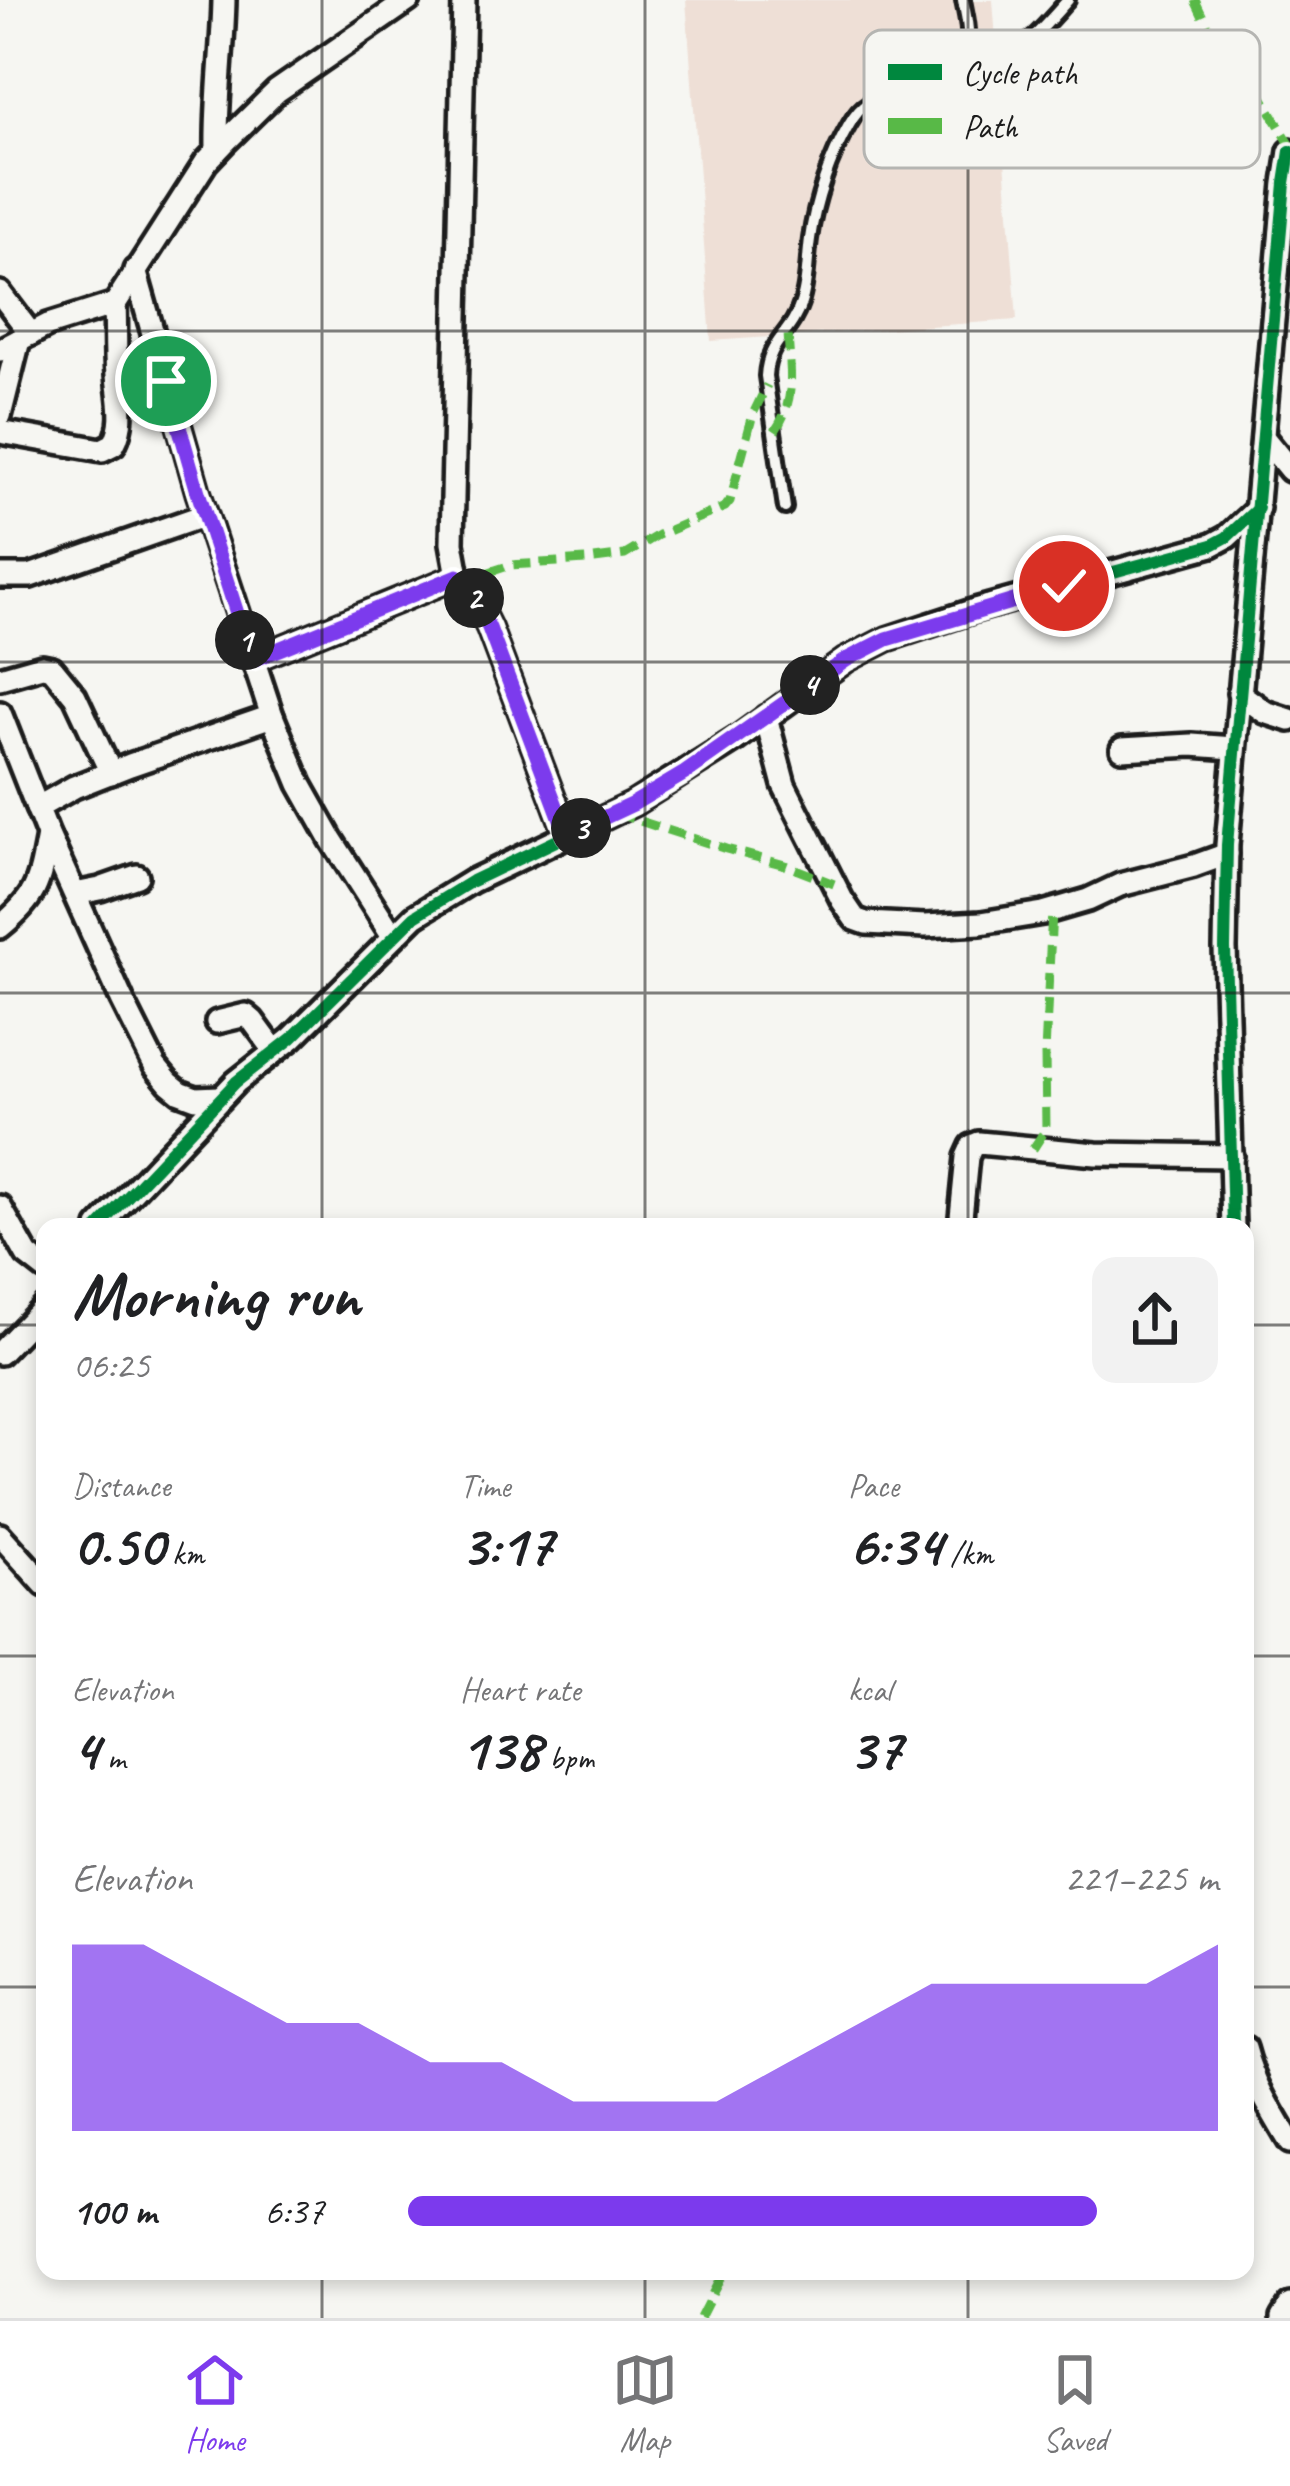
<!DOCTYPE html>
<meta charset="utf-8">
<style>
:root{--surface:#fff;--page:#f2f2f2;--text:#202124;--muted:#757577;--line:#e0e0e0;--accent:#7c3aed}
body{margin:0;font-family:Caveat,sans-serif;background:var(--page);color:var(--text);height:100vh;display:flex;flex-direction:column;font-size:45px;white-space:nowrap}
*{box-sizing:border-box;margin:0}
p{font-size:39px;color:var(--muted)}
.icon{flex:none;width:66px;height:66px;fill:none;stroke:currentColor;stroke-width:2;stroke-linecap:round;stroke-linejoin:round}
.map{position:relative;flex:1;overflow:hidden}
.panel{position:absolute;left:36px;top:1218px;width:1218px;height:1062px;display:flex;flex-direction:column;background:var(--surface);border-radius:24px;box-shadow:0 6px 18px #0003}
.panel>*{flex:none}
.pin{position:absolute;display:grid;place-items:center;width:102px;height:102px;color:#fff;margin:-51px;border:6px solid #fff;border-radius:50%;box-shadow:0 3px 12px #0007}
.km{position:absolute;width:60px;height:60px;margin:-30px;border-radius:50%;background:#222;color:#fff;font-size:33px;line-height:60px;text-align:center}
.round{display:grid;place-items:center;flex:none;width:126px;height:126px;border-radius:24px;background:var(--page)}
.overview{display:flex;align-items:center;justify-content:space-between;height:204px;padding:0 36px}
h1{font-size:66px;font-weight:800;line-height:90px}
.stats{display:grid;grid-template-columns:repeat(3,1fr);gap:18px;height:204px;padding:12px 36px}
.stats div{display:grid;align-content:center}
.stats b{font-size:60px;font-weight:800}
.stats small{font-size:33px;font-weight:400}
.stats p{font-size:33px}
.chart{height:336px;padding:24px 36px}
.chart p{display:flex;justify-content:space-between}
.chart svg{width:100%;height:216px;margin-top:12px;fill:var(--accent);opacity:.7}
ul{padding:0 36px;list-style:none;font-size:39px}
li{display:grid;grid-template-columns:192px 144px 1fr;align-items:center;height:90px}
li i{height:30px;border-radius:15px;background:var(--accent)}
.tab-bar{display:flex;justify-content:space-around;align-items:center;height:168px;border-top:3px solid var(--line);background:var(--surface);font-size:33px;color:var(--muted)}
.tab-bar a{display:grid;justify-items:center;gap:6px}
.tab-bar .active{color:var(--accent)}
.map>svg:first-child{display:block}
</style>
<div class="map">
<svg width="1290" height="2318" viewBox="0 0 1290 2318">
<rect width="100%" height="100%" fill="#f6f6f2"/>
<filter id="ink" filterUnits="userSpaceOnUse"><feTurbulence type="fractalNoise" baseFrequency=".00833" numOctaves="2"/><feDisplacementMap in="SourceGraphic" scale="24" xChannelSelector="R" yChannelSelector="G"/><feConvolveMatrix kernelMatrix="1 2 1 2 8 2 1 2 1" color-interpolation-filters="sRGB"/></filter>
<g filter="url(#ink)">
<polygon fill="#eedfd6" points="686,0 993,0 1017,320 711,341"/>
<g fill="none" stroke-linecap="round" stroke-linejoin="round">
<defs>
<g id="service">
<path d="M943,78C996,83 1035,37 1068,0"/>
<path d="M785,508L766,376C768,341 791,335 801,303C808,283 807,260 810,239C815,201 830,158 849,125C853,118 860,108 867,104C901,86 964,92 968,37C969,25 965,12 963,0"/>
</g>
<g id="minor">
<polyline points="464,0 452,543 458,576 470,589 489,628 567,835"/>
<path d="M217,150C216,99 223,50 224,0"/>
<polyline points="135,270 198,492 272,716 300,784 331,839 393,936"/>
<polyline points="0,293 31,334"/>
<polyline points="0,350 48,325 115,304 206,162 226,141 277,91 409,0"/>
<polyline points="0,416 19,340"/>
<path d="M0,432L102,450L114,444C126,421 119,400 117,375C115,352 116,328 115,304"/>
<polyline points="1264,438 1290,470"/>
<polyline points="0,576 30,576 205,515"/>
<polyline points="252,660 458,576"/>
<polyline points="0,678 42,666 52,668 75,696 111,773"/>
<polyline points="1239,693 1265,712 1290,720"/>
<polyline points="0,713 48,835 122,1000 155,1066 169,1083 180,1092 196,1098 220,1097"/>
<polyline points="766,717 784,785 842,900 855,919 866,923 925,926 981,923 1043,913 1088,900 1120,885 1194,866 1227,854"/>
<polyline points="1122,749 1192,745 1234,748"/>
<polyline points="37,808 74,787 130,765 272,716"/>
<polyline points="75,894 100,889 137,876"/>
<path d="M0,927C38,896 39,883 48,836"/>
<polyline points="217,1022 246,1015 253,1021 275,1051"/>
<polyline points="0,1207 27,1255 45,1269"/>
<polyline points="99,1227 236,1082 292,1038 415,916 472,881 633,804 735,740 846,660 887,639 975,610 1212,545 1227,537 1258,508"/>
<polyline points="960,1227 967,1157 972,1146 979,1143 1096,1154 1232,1156"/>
<polyline points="1233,1227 1225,948 1227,845 1285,183 1290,151"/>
<polyline points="0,1353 45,1306"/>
<polyline points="0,1535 45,1585"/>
<path d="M1245,2048C1254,2083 1272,2112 1290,2142"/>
<polyline points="1282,2318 1290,2305"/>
</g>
</defs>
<use href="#service" stroke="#1c1c1c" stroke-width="20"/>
<use href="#minor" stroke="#1c1c1c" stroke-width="30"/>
<use href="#service" stroke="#f6f6f2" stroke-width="10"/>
<use href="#minor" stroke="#f6f6f2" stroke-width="21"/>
<g stroke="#58b947" stroke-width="9" stroke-dasharray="18 9" stroke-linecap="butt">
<polyline points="1195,0 1210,32 1244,66 1290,144"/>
<path d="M775,431C798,397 789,369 788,330"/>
<polyline points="462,581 511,565 587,560 625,555 658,535 725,507 730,501 753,414 767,385"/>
<polyline points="615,813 726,849 785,865 834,884"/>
<polyline points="1033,1149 1046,1129 1045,1053 1052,911"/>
<polyline points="700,2318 724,2271"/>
</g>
<defs>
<g id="cycleway">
<polyline points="99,1227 236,1082 292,1038 415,916 472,881 633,804 735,740 846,660 887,639 975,610 1212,545 1227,537 1258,508"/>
<polyline points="1233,1227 1225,948 1227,845 1285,183 1290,151"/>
</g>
</defs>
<use href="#cycleway" stroke="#f6f6f2" stroke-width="20"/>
<use href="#cycleway" stroke="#00873e" stroke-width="12"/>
</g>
</g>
<g fill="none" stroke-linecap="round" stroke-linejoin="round" filter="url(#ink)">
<defs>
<polyline id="route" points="166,381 198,492 252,660 458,576 470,589 489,628 567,835 633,804 685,773 846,660 887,639 1064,586"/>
</defs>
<use href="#route" stroke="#fff" stroke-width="24"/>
<use href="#route" stroke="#7c3aed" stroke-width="15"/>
</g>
<path fill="none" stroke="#1c1c1c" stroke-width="3" stroke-opacity="0.55" d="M322,0V1227M645,0V1227M968,0V1227M0,331H1290M0,662H1290M0,993H1290M0,1325H45M1245,1325H1290M0,1656H45M1245,1656H1290M0,1987H45M1245,1987H1290M322,2271V2318M645,2271V2318M968,2271V2318"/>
<rect x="864" y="30" width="396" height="138" rx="18" fill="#f6f6f2" stroke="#b5b5b2" stroke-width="3"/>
<rect x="888" y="64" width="54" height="16" fill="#00873e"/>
<rect x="888" y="118" width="54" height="16" fill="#58b947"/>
<g font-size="33" fill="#1c1c1c">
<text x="963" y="84">Cycle path</text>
<text x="963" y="138">Path</text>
</g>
</svg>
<div class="pin" style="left:166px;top:381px;background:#1e9e55"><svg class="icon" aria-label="arrive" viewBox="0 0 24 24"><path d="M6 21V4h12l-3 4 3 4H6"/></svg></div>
<div class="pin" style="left:1064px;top:586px;background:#d93025"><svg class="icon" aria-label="check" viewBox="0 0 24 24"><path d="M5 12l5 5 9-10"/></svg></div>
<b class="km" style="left:245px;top:640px">1</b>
<b class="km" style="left:474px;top:598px">2</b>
<b class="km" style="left:581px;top:828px">3</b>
<b class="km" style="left:810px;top:685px">4</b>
<section class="panel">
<div class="overview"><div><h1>Morning run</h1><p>06:25</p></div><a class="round"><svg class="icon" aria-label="share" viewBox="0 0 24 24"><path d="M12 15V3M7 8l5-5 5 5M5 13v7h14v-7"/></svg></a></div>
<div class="stats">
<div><p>Distance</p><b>0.50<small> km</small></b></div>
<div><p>Time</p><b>3:17</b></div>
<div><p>Pace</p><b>6:34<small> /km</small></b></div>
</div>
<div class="stats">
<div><p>Elevation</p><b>4<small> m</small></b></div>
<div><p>Heart rate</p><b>138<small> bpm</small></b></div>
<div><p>kcal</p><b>37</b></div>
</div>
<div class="chart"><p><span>Elevation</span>221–225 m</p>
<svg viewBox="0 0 160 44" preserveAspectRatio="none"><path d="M0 44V6L10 6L20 14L30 22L40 22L50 30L60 30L70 38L80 38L90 38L100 30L110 22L120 14L130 14L140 14L150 14L160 6V44z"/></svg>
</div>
<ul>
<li><b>100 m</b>6:37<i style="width:85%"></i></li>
</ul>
</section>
</div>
<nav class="tab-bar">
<a class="active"><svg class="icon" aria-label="home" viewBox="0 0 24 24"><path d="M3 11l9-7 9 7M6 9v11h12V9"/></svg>Home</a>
<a><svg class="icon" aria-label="map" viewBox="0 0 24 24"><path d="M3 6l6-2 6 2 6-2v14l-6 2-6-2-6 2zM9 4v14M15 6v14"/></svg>Map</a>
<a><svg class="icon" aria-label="saved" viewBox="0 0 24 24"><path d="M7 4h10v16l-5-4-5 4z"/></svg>Saved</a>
</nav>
